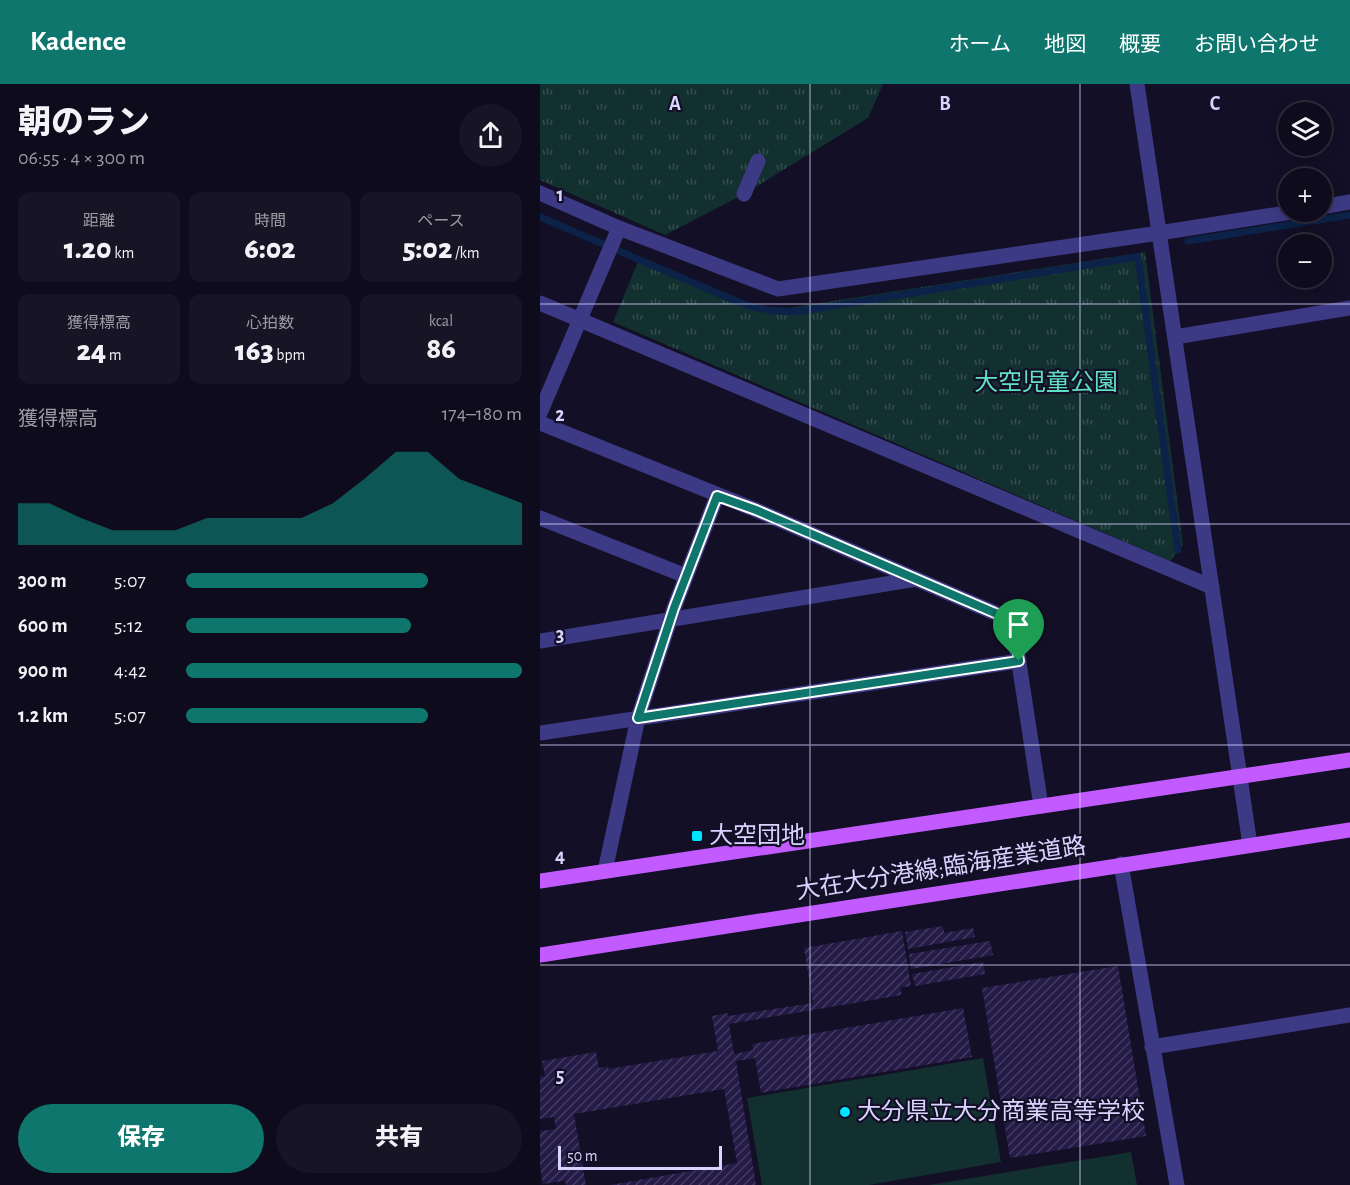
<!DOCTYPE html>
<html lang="ja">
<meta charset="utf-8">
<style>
:root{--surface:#0e0b1c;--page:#171425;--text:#f1f3f6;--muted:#9b9ba3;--line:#2e2b3b;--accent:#0f766e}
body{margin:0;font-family:"Alegreya Sans","Noto Sans JP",sans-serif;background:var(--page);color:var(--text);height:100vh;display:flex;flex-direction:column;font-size:22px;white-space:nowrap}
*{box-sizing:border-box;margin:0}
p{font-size:20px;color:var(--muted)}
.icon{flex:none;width:33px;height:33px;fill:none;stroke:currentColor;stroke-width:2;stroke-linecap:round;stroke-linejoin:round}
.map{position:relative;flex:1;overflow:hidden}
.panel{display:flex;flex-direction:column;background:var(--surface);width:540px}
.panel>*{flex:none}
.tools{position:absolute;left:738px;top:18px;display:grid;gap:12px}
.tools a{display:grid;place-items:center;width:54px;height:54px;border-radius:50%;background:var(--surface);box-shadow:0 3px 15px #0003,0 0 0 2px var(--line);font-size:30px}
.scale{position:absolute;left:18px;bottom:15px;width:164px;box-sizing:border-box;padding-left:6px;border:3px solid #d9d4ff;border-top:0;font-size:16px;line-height:21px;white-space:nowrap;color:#d9d4ff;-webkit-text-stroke:4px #130f26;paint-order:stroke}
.pin{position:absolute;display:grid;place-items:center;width:51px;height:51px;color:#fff;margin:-62px -26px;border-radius:50% 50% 50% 0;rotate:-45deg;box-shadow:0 0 6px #0007}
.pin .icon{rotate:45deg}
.round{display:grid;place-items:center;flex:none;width:63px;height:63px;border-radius:32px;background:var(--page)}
.headline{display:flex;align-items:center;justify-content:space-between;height:102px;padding:0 18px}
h1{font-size:33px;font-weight:800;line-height:45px}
.metrics{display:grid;grid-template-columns:repeat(3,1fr);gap:9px;height:102px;padding:6px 18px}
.metrics div{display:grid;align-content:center;border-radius:12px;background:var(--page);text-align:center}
.metrics b{font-size:30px;font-weight:800}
.metrics small{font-size:16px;font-weight:400}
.metrics p{font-size:16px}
.chart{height:168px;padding:12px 18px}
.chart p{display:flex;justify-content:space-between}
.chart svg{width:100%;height:108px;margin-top:6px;fill:var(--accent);opacity:.7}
.action{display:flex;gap:12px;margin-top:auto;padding:12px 18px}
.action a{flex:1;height:69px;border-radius:36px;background:var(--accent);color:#fff;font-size:24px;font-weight:800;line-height:69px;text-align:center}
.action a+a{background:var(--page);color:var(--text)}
ul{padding:0 18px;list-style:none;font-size:20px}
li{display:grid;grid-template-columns:96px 72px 1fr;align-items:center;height:45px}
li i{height:15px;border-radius:8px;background:var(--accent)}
header{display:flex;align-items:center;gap:36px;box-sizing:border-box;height:84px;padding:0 30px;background:var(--accent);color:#fff}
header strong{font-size:28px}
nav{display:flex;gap:33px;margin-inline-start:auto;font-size:21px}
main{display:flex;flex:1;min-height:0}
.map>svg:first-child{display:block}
</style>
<header>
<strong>Kadence</strong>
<nav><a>ホーム</a><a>地図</a><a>概要</a><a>お問い合わせ</a></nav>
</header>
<main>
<section class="panel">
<div class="headline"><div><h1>朝のラン</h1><p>06:55 · 4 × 300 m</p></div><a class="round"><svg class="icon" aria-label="share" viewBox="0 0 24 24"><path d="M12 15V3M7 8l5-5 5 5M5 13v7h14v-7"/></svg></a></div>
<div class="metrics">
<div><p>距離</p><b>1.20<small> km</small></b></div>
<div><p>時間</p><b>6:02</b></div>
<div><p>ペース</p><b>5:02<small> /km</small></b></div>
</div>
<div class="metrics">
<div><p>獲得標高</p><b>24<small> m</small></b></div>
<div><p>心拍数</p><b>163<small> bpm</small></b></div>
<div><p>kcal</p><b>86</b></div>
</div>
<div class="chart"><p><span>獲得標高</span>174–180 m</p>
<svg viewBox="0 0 160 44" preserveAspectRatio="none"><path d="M0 44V27L10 27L20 33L30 38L40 38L50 38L60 33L70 33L80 33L90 33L100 27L110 17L120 6L130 6L140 17L150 22L160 27V44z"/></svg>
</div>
<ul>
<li><b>300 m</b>5:07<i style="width:72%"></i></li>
<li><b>600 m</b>5:12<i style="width:67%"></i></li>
<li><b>900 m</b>4:42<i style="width:100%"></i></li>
<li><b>1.2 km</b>5:07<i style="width:72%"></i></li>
</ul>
<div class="action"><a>保存</a><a>共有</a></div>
</section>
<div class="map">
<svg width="810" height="1101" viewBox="0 0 810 1101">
<defs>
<pattern id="park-tufts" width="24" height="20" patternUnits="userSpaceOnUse" patternTransform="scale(1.5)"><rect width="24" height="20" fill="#12302f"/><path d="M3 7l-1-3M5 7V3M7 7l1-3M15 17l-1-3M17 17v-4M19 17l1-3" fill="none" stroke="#344d4e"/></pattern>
<pattern id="building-hatch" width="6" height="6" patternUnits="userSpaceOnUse" patternTransform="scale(1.5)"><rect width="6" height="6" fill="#241b47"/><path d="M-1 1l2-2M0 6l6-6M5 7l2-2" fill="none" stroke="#433b63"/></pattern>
</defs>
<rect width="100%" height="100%" fill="#130f26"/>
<g fill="#12302f">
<polygon points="443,974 461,1078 329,1101 222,1101 207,1014"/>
<polygon points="591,1068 597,1101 389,1101"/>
</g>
<g fill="url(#park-tufts)">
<polygon points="0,0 343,0 328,34 204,110 125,151 0,96"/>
<polygon points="605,168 643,461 630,477 73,238 100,173 202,216 221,223 243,225"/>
</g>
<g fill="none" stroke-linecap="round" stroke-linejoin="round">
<g stroke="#0c2248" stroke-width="7">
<path d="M0,133L198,218C219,226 238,229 261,227L598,173L638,466"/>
<polyline points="648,157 810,131"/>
</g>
</g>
<g fill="url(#building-hatch)">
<polygon points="403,842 404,849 433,844 435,853 368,865 365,848"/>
<polygon points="362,847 371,902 360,904 362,911 189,940 194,970 213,966 212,960 423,924 432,973 221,1009 215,974 196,977 216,1101 70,1101 197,1079 184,1005 34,1030 46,1101 26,1101 25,1097 3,1100 0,1082 0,1047 16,1045 14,1033 0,1035 0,993 5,992 2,977 56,968 59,984 68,982 68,985 178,967 172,932 188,929 188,932 273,919 264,864"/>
<polygon points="450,857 453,871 371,885 369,870"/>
<polygon points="443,878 445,890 375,902 372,890"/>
<polygon points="578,882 606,1052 470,1074 442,904"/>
</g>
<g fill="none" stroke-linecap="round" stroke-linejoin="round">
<g stroke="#3d3a85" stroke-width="15">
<polyline points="597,0 710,761"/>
<polyline points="0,109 79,144 238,205 619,149 752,128"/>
<polyline points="204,110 218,77"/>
<polyline points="782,123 810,118"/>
<polyline points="0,219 672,503"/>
<polyline points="635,253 810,224"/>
<polyline points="0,329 79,144"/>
<polyline points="0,339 216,426 462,532 469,538 474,547 501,722"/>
<polyline points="0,434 146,492"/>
<polyline points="0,557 376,495"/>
<polyline points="0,649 479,577"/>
<polyline points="581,780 637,1101"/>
<polyline points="65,787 98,634 134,524 177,412"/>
<polyline points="612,963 810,931"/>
</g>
<g stroke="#c25bff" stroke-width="15">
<polyline points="0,797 810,676"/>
<polyline points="0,871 810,746"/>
</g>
</g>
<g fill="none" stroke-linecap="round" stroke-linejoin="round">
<defs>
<path id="route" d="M177,412L216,426L462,532C476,544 476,559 479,577L98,634L134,524Z"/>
</defs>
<use href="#route" stroke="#fff" stroke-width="12"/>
<use href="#route" stroke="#0f766e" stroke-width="8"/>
</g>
<path fill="none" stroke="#d9d4ff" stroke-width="1.5" stroke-opacity="0.55" d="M270,0V1101M540,0V1101M0,220H810M0,440H810M0,661H810M0,881H810"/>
<g fill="#00e5ff" stroke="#130f26" stroke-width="2">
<rect x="151" y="746" width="12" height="12" rx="3"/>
<circle cx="305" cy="1028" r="6"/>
</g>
<g text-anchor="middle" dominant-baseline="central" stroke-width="4.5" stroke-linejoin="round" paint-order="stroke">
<g font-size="24" fill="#5fe0c0" stroke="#130f26">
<text x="506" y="299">大空児童公園</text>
</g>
<g font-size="24" fill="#d9d4ff" stroke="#130f26" text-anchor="start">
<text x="169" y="752">大空団地</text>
<text x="317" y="1028">大分県立大分商業高等学校</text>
</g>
<g font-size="24" fill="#d9d4ff" stroke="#130f26">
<text transform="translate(401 785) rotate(-9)">大在大分港線;臨海産業道路</text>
</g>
</g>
<g font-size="20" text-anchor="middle" font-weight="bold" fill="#d9d4ff" stroke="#130f26" stroke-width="4.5" stroke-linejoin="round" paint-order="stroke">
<text x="135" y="26">A</text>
<text x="405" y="26">B</text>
<text x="675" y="26">C</text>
<text x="20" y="117">1</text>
<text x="20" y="337">2</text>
<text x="20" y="557">3</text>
<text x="20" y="778">4</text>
<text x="20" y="998">5</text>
</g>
</svg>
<div class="tools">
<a><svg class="icon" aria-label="layers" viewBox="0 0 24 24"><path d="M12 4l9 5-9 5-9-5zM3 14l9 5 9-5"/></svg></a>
<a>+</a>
<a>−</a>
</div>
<div class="scale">50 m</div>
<div class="pin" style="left:479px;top:577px;background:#1e9e55"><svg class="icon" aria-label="arrive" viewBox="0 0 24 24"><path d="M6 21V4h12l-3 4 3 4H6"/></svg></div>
</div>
</main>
